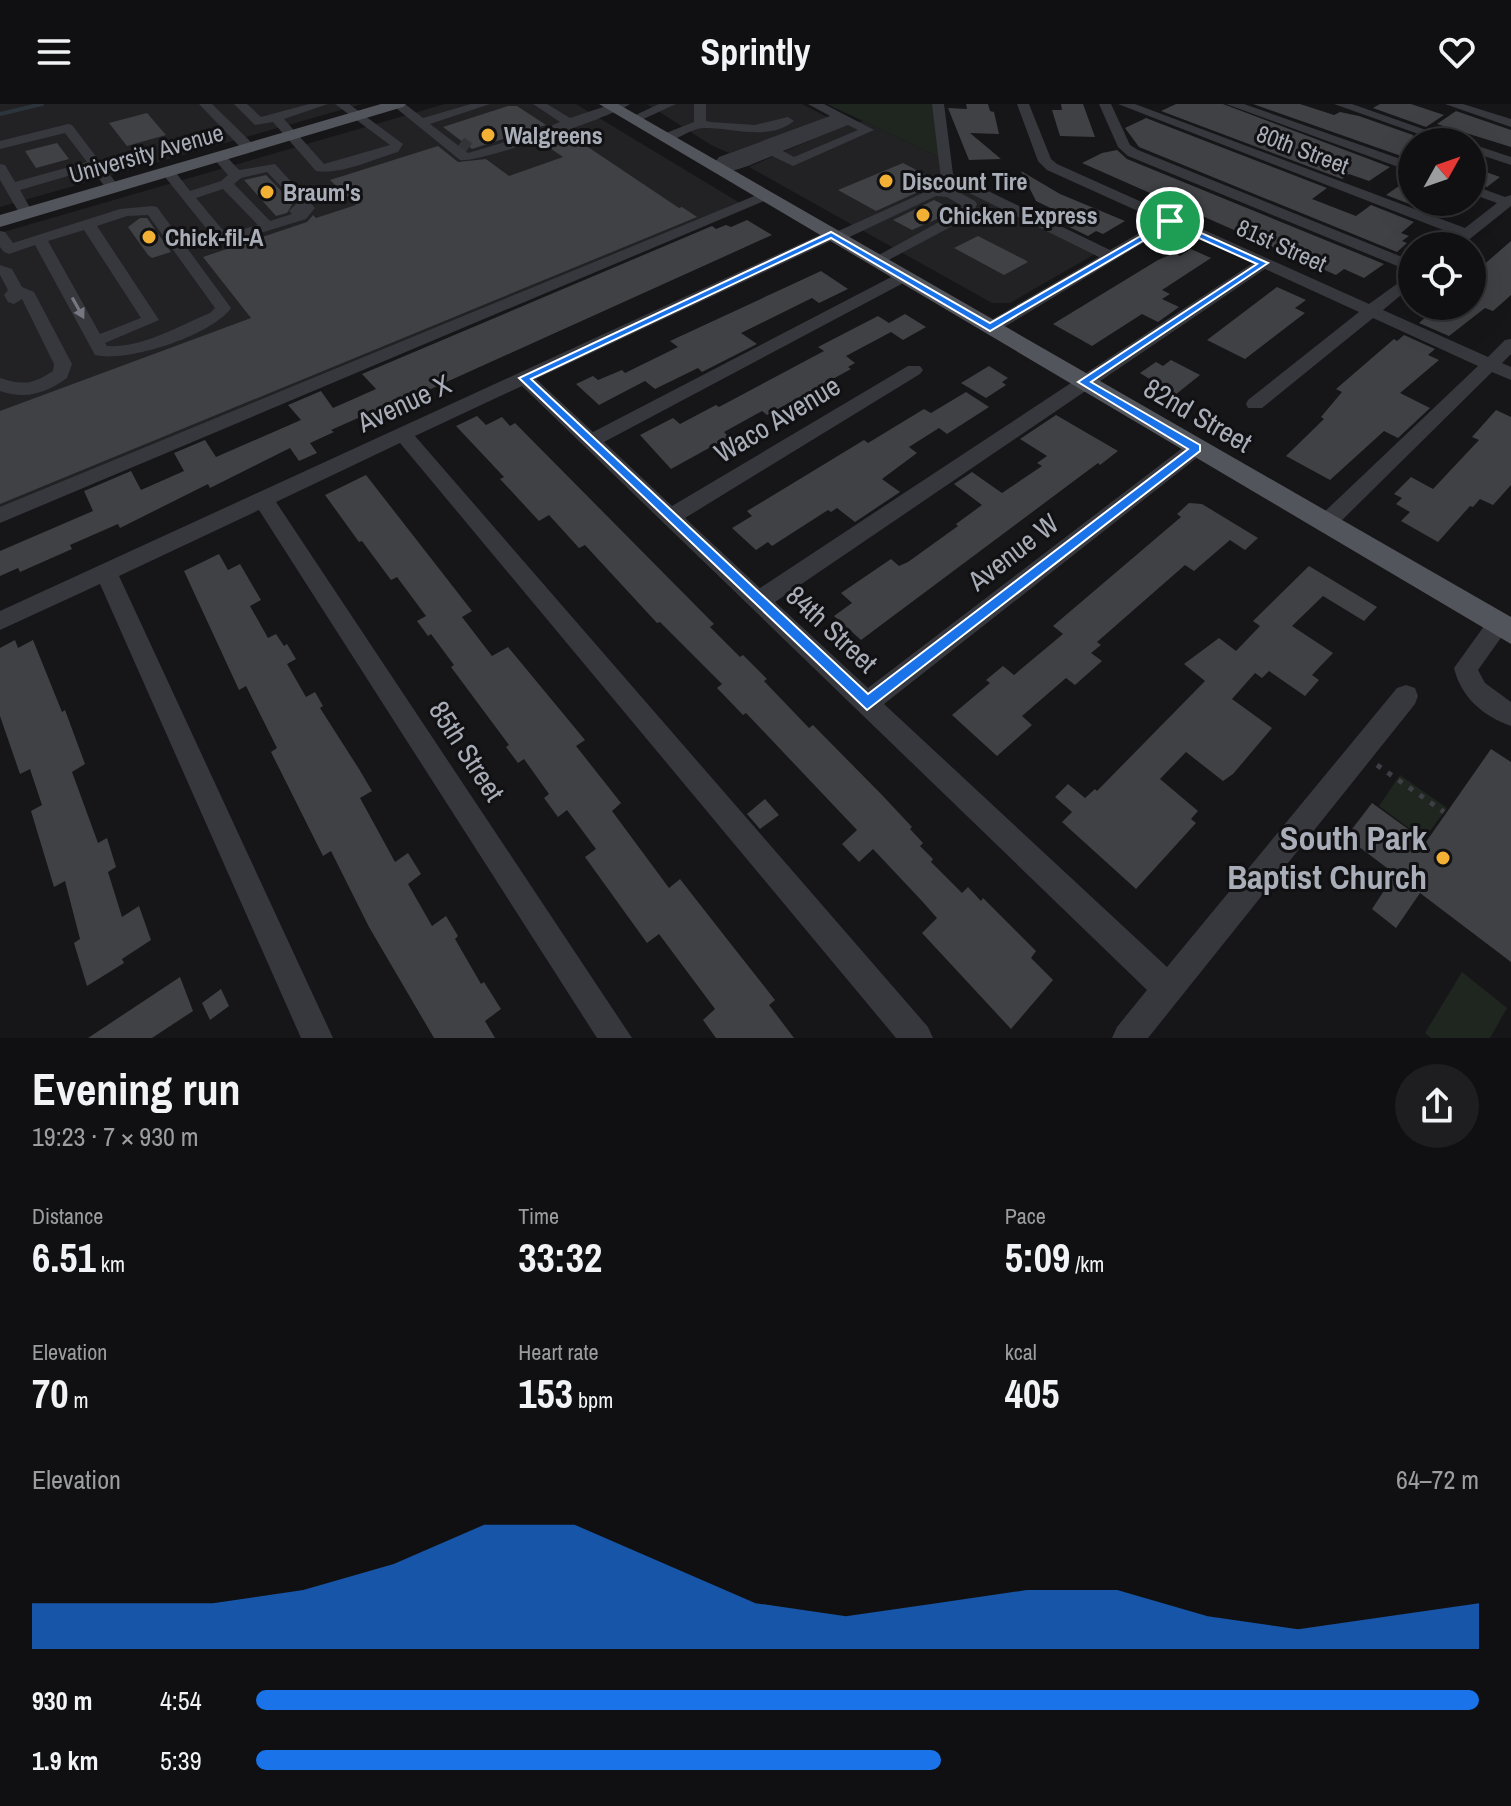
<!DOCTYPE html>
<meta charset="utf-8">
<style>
:root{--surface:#101012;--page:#1e1e20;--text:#f1f3f6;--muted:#9c9d9f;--line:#303032;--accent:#1a73e8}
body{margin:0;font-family:"Archivo Narrow",sans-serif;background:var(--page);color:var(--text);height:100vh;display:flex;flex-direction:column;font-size:30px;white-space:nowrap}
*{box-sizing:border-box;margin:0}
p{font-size:26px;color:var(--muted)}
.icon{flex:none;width:44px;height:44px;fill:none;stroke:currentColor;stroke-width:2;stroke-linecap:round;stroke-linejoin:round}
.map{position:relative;height:934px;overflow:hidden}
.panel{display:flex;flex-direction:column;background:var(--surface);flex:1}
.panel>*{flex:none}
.needle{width:52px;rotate:50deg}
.fabs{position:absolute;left:1398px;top:24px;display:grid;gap:16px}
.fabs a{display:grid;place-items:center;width:88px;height:88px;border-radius:50%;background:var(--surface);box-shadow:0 8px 32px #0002,0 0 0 2px var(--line);font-size:40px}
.pin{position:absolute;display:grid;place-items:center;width:68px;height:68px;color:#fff;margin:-34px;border:4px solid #fff;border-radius:50%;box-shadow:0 2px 8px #0007}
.round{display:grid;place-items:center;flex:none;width:84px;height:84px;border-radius:42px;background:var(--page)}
.head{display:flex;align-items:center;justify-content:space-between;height:136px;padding:0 32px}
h1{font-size:44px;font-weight:700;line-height:60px}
.metrics{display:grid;grid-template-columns:repeat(3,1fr);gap:12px;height:136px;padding:8px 32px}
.metrics div{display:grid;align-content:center}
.metrics b{font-size:40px;font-weight:700}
.metrics small{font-size:22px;font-weight:400}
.metrics p{font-size:22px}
.chart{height:224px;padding:16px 32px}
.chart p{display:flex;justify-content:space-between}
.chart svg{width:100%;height:144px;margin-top:8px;fill:var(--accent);opacity:.7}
ul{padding:0 32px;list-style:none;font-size:26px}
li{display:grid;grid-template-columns:128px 96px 1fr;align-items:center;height:60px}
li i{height:20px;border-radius:10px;background:var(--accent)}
header{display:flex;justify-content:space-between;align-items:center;height:104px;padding:0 32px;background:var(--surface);font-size:36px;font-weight:700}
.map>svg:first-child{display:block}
</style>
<header><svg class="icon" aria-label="menu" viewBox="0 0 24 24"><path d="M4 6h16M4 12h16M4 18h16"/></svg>Sprintly<svg class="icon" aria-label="heart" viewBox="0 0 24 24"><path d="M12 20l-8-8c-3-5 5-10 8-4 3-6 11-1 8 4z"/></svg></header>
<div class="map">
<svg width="1511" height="934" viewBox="0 0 1511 934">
<rect width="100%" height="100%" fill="#161618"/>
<g fill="#222225">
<polygon points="0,0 362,0 0,103"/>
<polygon points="445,0 576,0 740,99 0,407 0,129"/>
<polygon points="647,0 802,0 829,14 729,49 711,41"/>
<polygon points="863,17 939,53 941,74 1095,150 1010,199 992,199 749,63 843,22"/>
</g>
<g fill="#1e261f">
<polygon points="827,0 933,0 939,53"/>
<polygon points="1400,671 1447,704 1424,735 1379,702"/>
<polygon points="1462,868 1507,904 1490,934 1431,934 1425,929"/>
</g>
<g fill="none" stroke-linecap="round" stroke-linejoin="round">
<polyline stroke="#2c353c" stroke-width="4" points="0,10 42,0"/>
</g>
<g fill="#404145">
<polygon points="966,0 988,0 990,7 994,8 999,30 970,29 1001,55 969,56 948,4 967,5"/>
<polygon points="1061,0 1083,0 1095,33 1060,32 1052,6 1062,6"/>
<polygon points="1176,0 1223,0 1390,63 1369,77 1349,70 1342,75 1161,7"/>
<polygon points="1253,0 1300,0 1334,11 1340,8 1359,12 1413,31 1412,48 1404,53"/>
<polygon points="1380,0 1411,0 1444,11 1426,23 1373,4"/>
<polygon points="508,2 517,2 546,21 472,45 443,23"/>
<polygon points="1456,7 1511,26 1511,43 1437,20"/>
<polygon points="147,9 166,31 127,42 109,19"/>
<polygon points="1146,14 1327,84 1312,95 1356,112 1371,101 1414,118 1401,129 1409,132 1402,137 1407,139 1397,148 1139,43 1125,24"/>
<polygon points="563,31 571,37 576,35 679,104 682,103 697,113 0,400 0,307 251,214 203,153 307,118 313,111 316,114 356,101 330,76 438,42 458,58 486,55 509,72 563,53 541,38"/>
<polygon points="57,39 69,55 36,64 25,47"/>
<polygon points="1117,46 1127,55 1384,160 1364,174 1344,165 1336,171 1082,59 1102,49"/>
<polygon points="903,59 926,71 904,81 918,88 876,107 838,86"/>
<polygon points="1472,63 1500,73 1487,83 1472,78"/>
<polygon points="1021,67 1060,90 1125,117 1103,130 1096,127 1088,132 1065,121 1075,116 1036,97"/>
<polygon points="266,71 293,99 287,109 276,112 244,76"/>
<polygon points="1412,73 1412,98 1441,98 1428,107 1386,91"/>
<polygon points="934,96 946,102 942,104 948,108 943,110 946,111 912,126 893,116"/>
<polygon points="140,114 147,114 171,148 152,154 148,151 128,123"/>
<polygon points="747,116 772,131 369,313 367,310 331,326 334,328 310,339 317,349 299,357 290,344 210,384 208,380 120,424 118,420 70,441 72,445 20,468 18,464 0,472 0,447 93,407 84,387 131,367 141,386 184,367 174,349 205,336 216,353 301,316 288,301 321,287 333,304 376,285 362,270 712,122 716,125 726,121 731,123"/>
<polygon points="978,132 1025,156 1028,158 1004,171 954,144"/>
<polygon points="1511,137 1511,191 1493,207 1485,204 1449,232 1419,219 1438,202 1472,202 1472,161 1480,164"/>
<polygon points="1191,145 1211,154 1162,186 1170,190 1162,195 1179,203 1158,218 1142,210 1092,242 1053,220 1158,156 1174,149 1180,152"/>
<polygon points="821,167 848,185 819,199 812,194 741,229 757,240 702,268 698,264 655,285 645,277 599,301 576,280 593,272 598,276 622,266 625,269 678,243 670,237"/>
<polygon points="1277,183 1306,196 1295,204 1305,209 1245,255 1207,236"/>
<polygon points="905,210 926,223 903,236 891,228 846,252 855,259 848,263 851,265 767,311 762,307 724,328 729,333 671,365 640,331 673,314 680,320 716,301 719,303 824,247 818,243 878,212 889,219"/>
<polygon points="1404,231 1435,245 1428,251 1439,256 1400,289 1430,304 1398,334 1384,327 1330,376 1286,352 1324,315 1321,313 1342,288 1336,285 1394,235 1397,237"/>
<polygon points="1171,256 1200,271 1175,291 1140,269 1156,258 1163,262"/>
<polygon points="989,262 1008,274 1002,278 1006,281 986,294 961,279"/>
<polygon points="966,288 989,303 947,330 939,324 909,343 917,349 882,375 900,388 855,418 837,404 831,408 828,406 772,442 768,438 756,446 732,424 752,412 747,407 864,336 868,339 924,305 931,309"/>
<polygon points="1496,306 1511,313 1511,381 1493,401 1480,395 1473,403 1470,402 1438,438 1401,417 1410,408 1396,400 1402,394 1394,390 1411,373 1433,385 1479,336 1472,333"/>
<polygon points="1056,311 1118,347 1100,361 1098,359 861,536 834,512 852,499 841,489 891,455 899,462 908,458 958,422 956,420 982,401 954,380 972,368 1002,389 1042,362 1037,359 1047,352 1020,335"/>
<polygon points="477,312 486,321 502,313 510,322 515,319 714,520 710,523 740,553 743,551 767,575 764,577 809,624 813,621 882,691 912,723 910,725 923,739 920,742 933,755 931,758 962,789 968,783 981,797 983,794 1036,847 1031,854 1053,876 1011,925 922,829 937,814 921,796 873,745 859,758 842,740 857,726 746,609 743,611 717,584 722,580 660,518 657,519 585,441 579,444 549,411 539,417 500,375 504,373 456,322"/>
<polygon points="366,371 472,507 462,513 492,552 508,543 585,636 576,642 621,699 612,707 669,784 680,775 734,844 775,896 769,901 794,934 716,934 703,916 715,905 659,830 647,839 585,753 596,745 567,706 558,713 544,694 549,690 524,655 518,659 506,643 509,641 451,563 454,561 431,530 428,532 417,517 426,512 397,473 391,476 362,437 359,438 325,391"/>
<polygon points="1189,399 1202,400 1258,434 1245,446 1230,436 1194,467 1185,461 1097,538 1101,541 1091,549 1102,557 1075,581 1066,574 1022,612 1032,621 997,652 952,611 990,579 986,576 1003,562 1014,571 1063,530 1053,522 1181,413 1177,410"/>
<polygon points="219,450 228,466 240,460 261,496 250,502 268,534 276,530 284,542 287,540 296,555 287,560 306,593 315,588 323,602 320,604 359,665 372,687 360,694 395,758 408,749 421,770 408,780 432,822 446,812 458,832 455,835 481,880 484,878 501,905 485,917 495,934 434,934 369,823 331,747 323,752 271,648 277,644 246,582 239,586 184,467"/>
<polygon points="1309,462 1377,503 1364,517 1323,492 1292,522 1333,549 1312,571 1319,576 1305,592 1269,567 1262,574 1255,569 1232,595 1272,624 1233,670 1223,677 1186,648 1160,675 1198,707 1191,715 1196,719 1136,785 1062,718 1072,708 1055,693 1068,680 1085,694 1095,685 1097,687 1205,577 1184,560 1219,534 1236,547 1260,522 1253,517"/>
<polygon points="15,536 18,544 33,536 62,608 65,606 85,660 72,668 98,739 107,734 116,763 108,768 122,813 139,802 151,836 122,855 124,859 87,882 74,839 80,835 65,777 54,783 31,707 42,701 30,665 20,670 0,612 0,544"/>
<polygon points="1491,645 1511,658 1511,858 1420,789 1396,824 1372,805 1395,770 1346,733 1372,699 1426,738"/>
<polygon points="765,695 779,711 760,725 747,710"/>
<polygon points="180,873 193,907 152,934 88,934"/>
<polygon points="221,885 229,902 210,916 202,899"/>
</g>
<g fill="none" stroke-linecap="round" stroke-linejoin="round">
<polyline stroke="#333438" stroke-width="14" stroke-dasharray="14 7" stroke-linecap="butt" points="460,39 468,45"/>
<polyline stroke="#3d3f44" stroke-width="5" stroke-dasharray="5 8" stroke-linecap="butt" points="1377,661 1444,708"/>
<g fill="#37383d" fill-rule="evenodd">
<polygon points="199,0 212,0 254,41 254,47 244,47"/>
<path d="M234,0H247L261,13L309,0H328L284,15L324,60L390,41L335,0H349L403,40L398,48C373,55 342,71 316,67L273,18L255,21Z"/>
<path d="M391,0H405L423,14L471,0H490L430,20L468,49L532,30L560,18L533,0H547L570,14L612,0H630C614,12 479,59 460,56Z"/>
<polygon points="659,0 676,0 637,18 627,15"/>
<path d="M694,0H706V17L711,18L755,21L788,13L794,17C767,38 733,23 703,24C688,25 676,39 661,37V31L694,18Z"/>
<path d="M808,0H824L874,26L793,62L772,52C756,58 726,75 710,64L719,53L830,12ZM848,21L858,26L794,53L783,47Z"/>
<polygon points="932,0 944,0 953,70 1110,146 1160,117 1047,66 1038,57 1017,0 1029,0 1051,55 1057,60 1369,200 1412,169 1412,182 1383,206 1488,253 1505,236 1511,235 1511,250 1502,259 1511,263 1511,276 1492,268 1332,426 1318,426 1315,420 1318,414 1478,262 1373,214 1262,304 1248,304 1246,300 1248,296 1359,208 1265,165 775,498 868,584 1189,339 1203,339 1206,344 1203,349 884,600 1167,863 1397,584 1406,581 1415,584 1418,592 1415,600 1148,934 1112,934 1117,923 1147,886 522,282 415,332 928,923 933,934 896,934 400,339 276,398 632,934 597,934 259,406 119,472 333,934 301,934 100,480 0,526 0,507 826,128 836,128 934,84 955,86 975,97 977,100 973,111 881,160 876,162 868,157 961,106 962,102 947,93 936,92 841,137 831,137 536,275 593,328 897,170 909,170 909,176 604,338 672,402 908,262 920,262 923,266 920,270 685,414 760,484 1253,159 1171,122 996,228 984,228 982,224 984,220 1099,153 941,75"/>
<polygon points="1099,0 1111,0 1130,41 1138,46 1412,157 1412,168 1128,52 1118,43"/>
<polygon points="1118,0 1135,0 1465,124 1497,99 1472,90 1472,81 1505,93 1511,91 1511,102 1461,142 1444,142 1456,131"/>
<polygon points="1226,0 1244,0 1412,59 1412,68"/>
<polygon points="1334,0 1352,0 1460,38 1441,38"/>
<polygon points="1445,0 1463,0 1511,15 1511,23"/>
<polygon points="68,20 72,21 120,84 108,87 92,65 20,86 33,109 31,112 21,112 0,76 0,60 5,61 15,78 87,58 65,29 0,45 0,37"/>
<polygon points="1472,40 1511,53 1511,61 1472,48"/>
<path d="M214,50H224L239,66L275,60L315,104L306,115L228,139H218L161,68L173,65L190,87L221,77L228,71L212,53ZM267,68L297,99L289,107L292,110L270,117L234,80L241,74ZM223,85L258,121L226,130L196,94Z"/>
<polygon points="764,88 769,89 769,95 0,419 0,403"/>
<path d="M152,102L157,103L231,204C212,231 128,259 95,251L35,141L9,150L4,148L0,143V127L5,128L13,139L120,105ZM148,111L215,204L210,209C178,222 143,244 107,242L105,239L159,216L97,122L127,112ZM84,126L141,214L100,230L48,137Z"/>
<path d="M0,161L12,165L22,183L34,188L72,260L67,274C46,289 26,296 0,287V274C23,281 32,281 53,267L54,260L22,195L14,200L8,198L4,191L8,186L0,171Z"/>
<path d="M1498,512L1506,514L1510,521L1478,566L1485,579L1511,598V622C1483,612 1461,593 1454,564L1490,514Z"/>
</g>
<g fill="#53555c" fill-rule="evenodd">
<polygon points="381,0 406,0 403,3 0,123 0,111"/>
<polygon points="599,0 618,0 1511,513 1511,540"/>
</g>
</g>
<defs><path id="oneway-solid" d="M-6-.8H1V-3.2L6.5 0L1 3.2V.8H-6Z" transform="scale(2)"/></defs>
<use fill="#757881" href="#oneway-solid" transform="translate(78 204) rotate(61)"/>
<path fill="#1a73e8" stroke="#fff" stroke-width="2" fill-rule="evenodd" d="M1170,115L1268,159L1091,278L1200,341V347L867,606L519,274L831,128L990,219ZM1170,121L1257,160L1078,278L1188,345L868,590L531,275L831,134L990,227Z"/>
<g fill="#f2b134" stroke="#111113" stroke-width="3">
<circle cx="488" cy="31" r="8"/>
<circle cx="886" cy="77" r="8"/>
<circle cx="267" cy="88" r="8"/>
<circle cx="923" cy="111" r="8"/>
<circle cx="149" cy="133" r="8"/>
<circle cx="1443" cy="754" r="8"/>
</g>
<g text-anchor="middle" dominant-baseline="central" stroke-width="6" stroke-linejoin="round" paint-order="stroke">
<g font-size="24" font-weight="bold" fill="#a8adb8" stroke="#111113" text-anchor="start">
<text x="504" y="31">Walgreens</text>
<text x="902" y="77">Discount Tire</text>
<text x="283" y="88">Braum's</text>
<text x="939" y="111">Chicken Express</text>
<text x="165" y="133">Chick-fil-A</text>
</g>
<g font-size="24" fill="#a8adb8" stroke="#111113">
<text transform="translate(1303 45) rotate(21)">80th Street</text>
<text transform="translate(146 49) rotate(-16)">University Avenue</text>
<text transform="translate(1282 141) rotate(24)">81st Street</text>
</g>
<g font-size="28" fill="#a8adb8" stroke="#111113">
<text transform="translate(404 299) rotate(-25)">Avenue X</text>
<text transform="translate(1198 311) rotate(30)">82nd Street</text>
<text transform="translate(777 315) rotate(-31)">Waco Avenue</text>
<text transform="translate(1013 448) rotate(-38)">Avenue W</text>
<text transform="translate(832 525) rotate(43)">84th Street</text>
<text transform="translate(467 647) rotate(57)">85th Street</text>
</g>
<g font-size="34" font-weight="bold" fill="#a8adb8" stroke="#111113" text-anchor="end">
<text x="1427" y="734">South Park<tspan x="1427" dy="39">Baptist Church</tspan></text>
</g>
</g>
</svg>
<div class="fabs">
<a><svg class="needle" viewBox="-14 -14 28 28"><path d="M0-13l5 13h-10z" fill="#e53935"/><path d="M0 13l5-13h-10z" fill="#9c9d9f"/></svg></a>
<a><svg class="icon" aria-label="locate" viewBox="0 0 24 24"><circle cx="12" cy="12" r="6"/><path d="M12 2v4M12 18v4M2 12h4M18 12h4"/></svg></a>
</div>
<div class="pin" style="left:1170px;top:117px;background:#1e9e55"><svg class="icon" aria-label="arrive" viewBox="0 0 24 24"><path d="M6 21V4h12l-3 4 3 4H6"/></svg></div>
</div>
<section class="panel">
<div class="head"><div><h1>Evening run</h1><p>19:23 · 7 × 930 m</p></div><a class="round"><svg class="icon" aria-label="share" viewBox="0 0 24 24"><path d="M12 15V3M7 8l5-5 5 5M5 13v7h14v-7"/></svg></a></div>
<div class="metrics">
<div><p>Distance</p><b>6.51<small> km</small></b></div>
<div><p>Time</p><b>33:32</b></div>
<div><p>Pace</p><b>5:09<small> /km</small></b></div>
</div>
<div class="metrics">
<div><p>Elevation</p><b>70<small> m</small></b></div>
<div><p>Heart rate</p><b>153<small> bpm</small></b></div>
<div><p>kcal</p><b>405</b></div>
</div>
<div class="chart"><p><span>Elevation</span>64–72 m</p>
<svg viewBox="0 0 160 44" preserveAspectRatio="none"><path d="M0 44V30L10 30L20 30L30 26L40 18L50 6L60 6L70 18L80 30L90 34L100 30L110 26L120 26L130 34L140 38L150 34L160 30V44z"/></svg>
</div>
<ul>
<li><b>930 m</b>4:54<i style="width:100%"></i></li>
<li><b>1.9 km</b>5:39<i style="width:56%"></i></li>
</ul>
</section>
